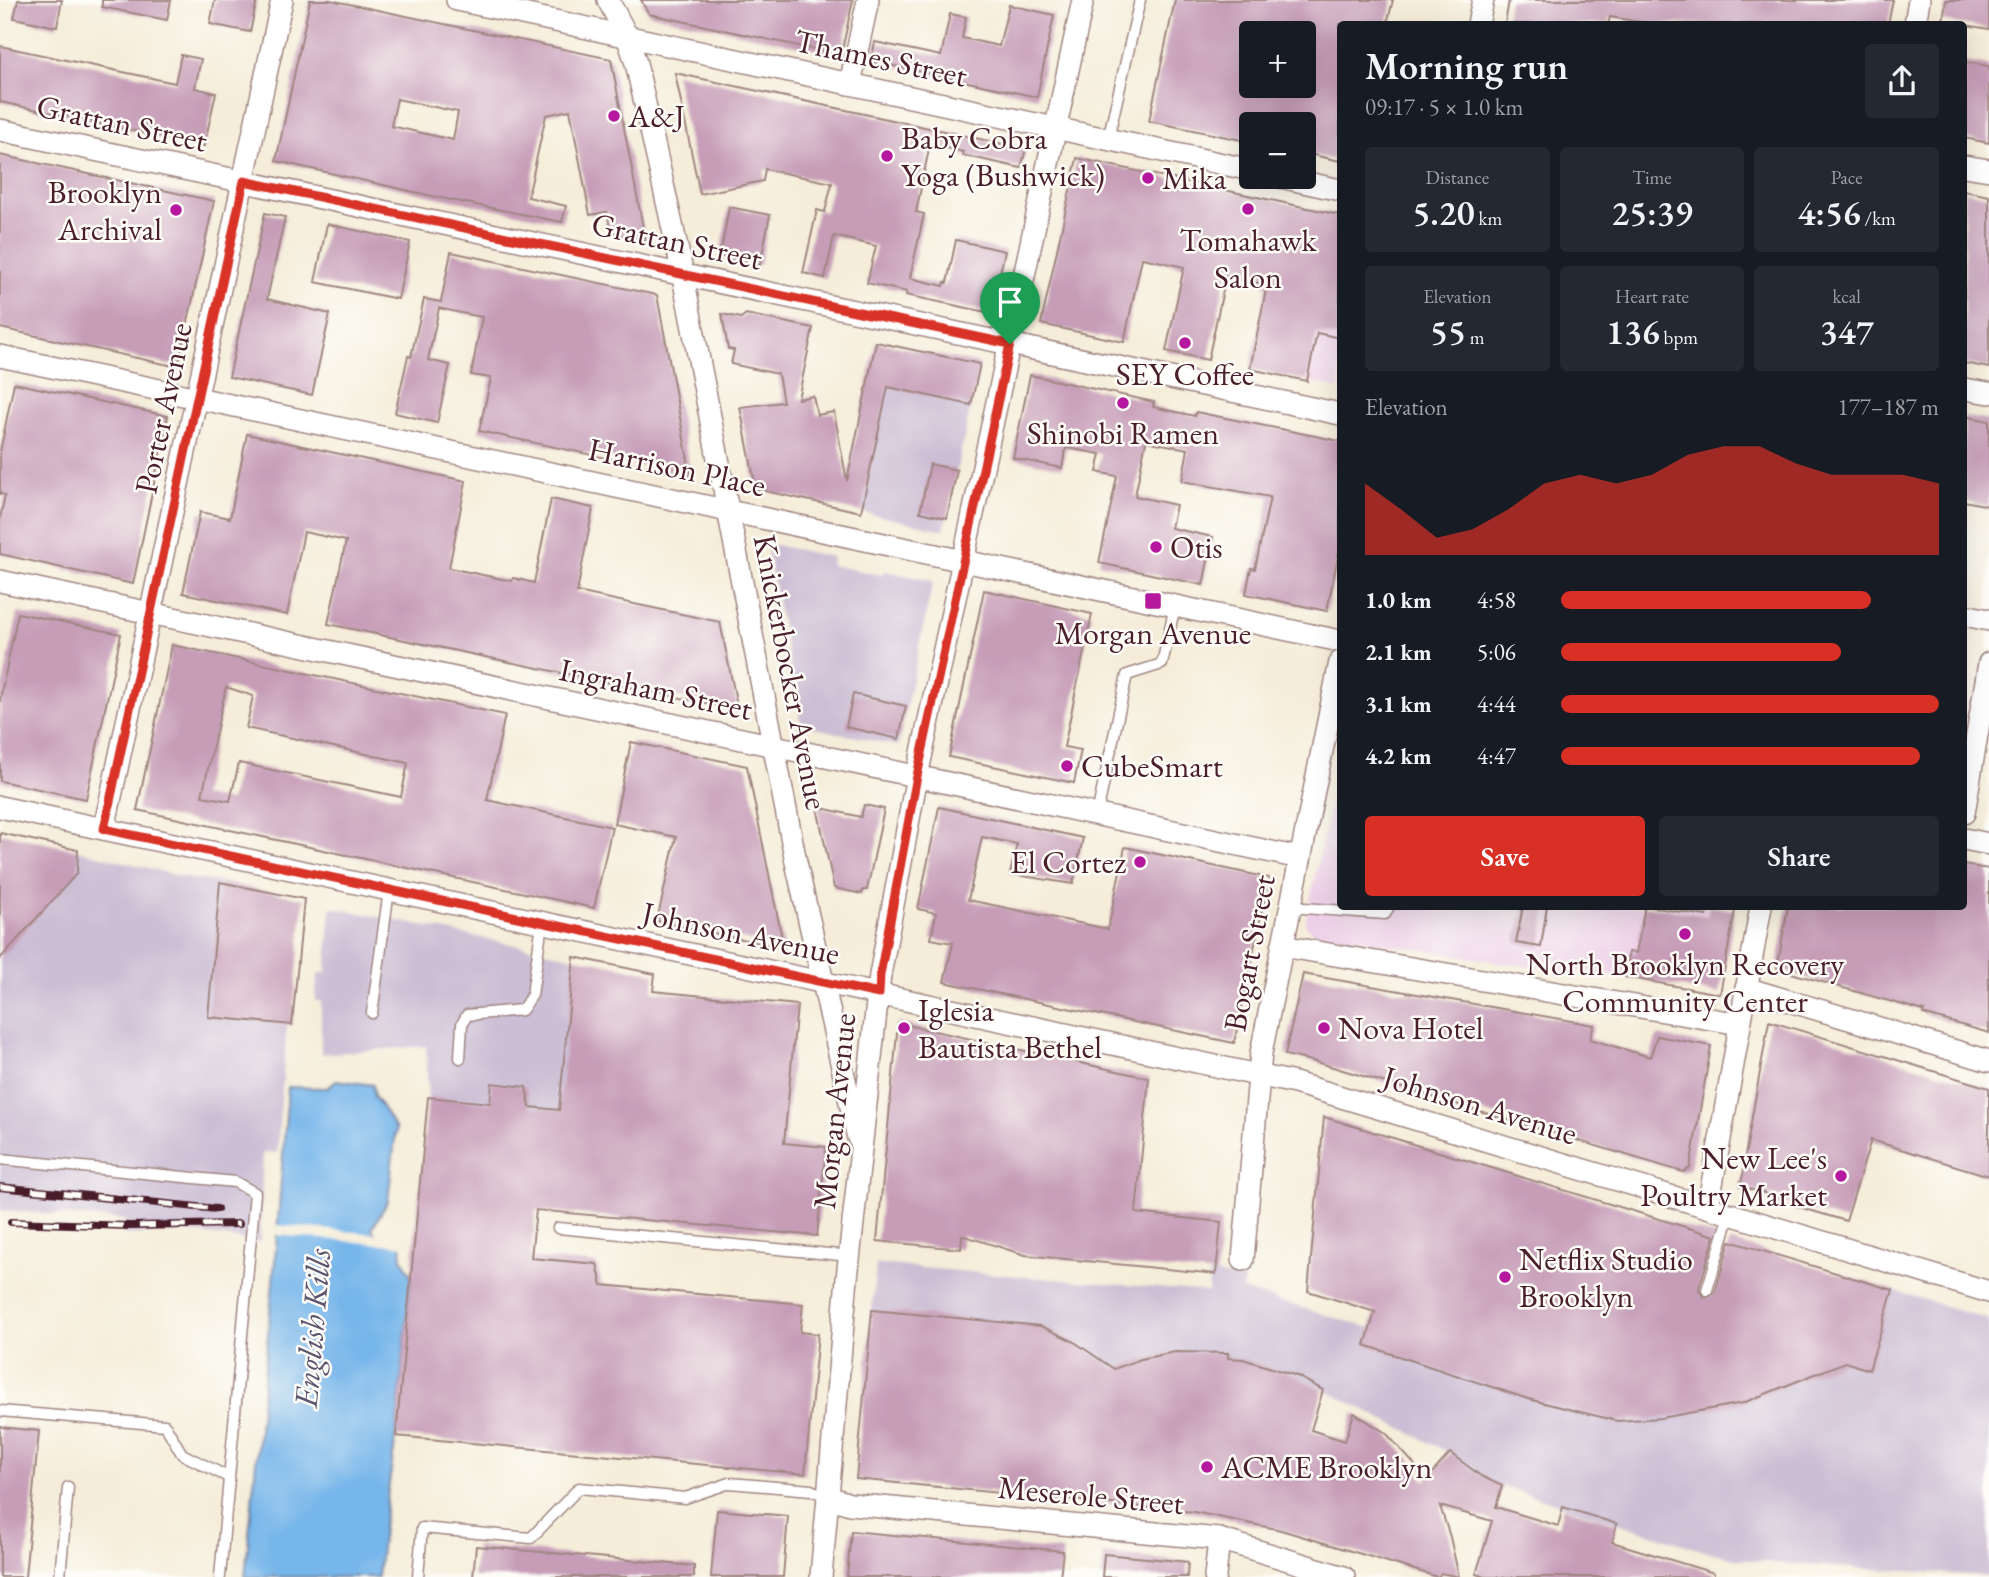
<!DOCTYPE html>
<meta charset="utf-8">
<style>
:root{--surface:#171b24;--page:#242831;--text:#f1f3f6;--muted:#9ea1a6;--accent:#d93025}
body{margin:0;font-family:"EB Garamond",serif;background:var(--page);color:var(--text);height:100vh;display:flex;flex-direction:column;font-size:26px;white-space:nowrap}
*{box-sizing:border-box;margin:0}
p{font-size:23px;color:var(--muted)}
.icon{flex:none;width:38px;height:38px;fill:none;stroke:currentColor;stroke-width:2;stroke-linecap:round;stroke-linejoin:round}
.map{position:relative;flex:1;overflow:hidden}
.panel{position:absolute;left:1337px;top:21px;width:630px;height:889px;display:flex;flex-direction:column;background:var(--surface);border-radius:7px;box-shadow:0 7px 28px #0002}
.panel>*{flex:none}
.fabs{position:absolute;left:1239px;top:21px;display:grid;gap:14px}
.fabs a{display:grid;place-items:center;width:77px;height:77px;border-radius:7px;background:var(--surface);box-shadow:0 7px 28px #0002;font-size:35px}
.pin{position:absolute;display:grid;place-items:center;width:60px;height:60px;color:#fff;margin:-72px -30px;border-radius:50% 50% 50% 0;rotate:-45deg;box-shadow:0 0 7px #0007}
.pin .icon{rotate:45deg}
.round{display:grid;place-items:center;flex:none;width:74px;height:74px;border-radius:7px;background:var(--page)}
.head{display:flex;align-items:center;justify-content:space-between;height:119px;padding:0 28px}
h1{font-size:38px;font-weight:600;line-height:52px}
.metrics{display:grid;grid-template-columns:repeat(3,1fr);gap:10px;height:119px;padding:7px 28px}
.metrics div{display:grid;align-content:center;border-radius:7px;background:var(--page);text-align:center}
.metrics b{font-size:35px;font-weight:600}
.metrics small{font-size:19px;font-weight:400}
.metrics p{font-size:19px}
.chart{height:196px;padding:14px 28px}
.chart p{display:flex;justify-content:space-between}
.chart svg{width:100%;height:126px;margin-top:7px;fill:var(--accent);opacity:.7}
.primary-button{display:flex;gap:14px;margin-top:auto;padding:14px 28px}
.primary-button a{flex:1;height:80px;border-radius:7px;background:var(--accent);color:#fff;font-size:28px;font-weight:600;line-height:80px;text-align:center}
.primary-button a+a{background:var(--page);color:var(--text)}
ul{padding:0 28px;list-style:none;font-size:23px}
li{display:grid;grid-template-columns:112px 84px 1fr;align-items:center;height:52px}
li i{height:18px;border-radius:9px;background:var(--accent)}
.map>svg:first-child{display:block}
</style>
<div class="map">
<svg width="1989" height="1577" viewBox="0 0 1989 1577">
<rect width="100%" height="100%" fill="#fdfcf7"/>
<filter id="ink" filterUnits="userSpaceOnUse"><feTurbulence type="fractalNoise" baseFrequency=".0143" numOctaves="2"/><feDisplacementMap in="SourceGraphic" scale="14" xChannelSelector="R" yChannelSelector="G"/><feConvolveMatrix kernelMatrix="1 2 1 2 8 2 1 2 1" color-interpolation-filters="sRGB"/></filter>
<filter id="wash" filterUnits="userSpaceOnUse"><feTurbulence type="fractalNoise" baseFrequency=".00686" numOctaves="4" result="noise"/><feDisplacementMap in="SourceGraphic" scale="28" xChannelSelector="R" yChannelSelector="G"/><feGaussianBlur stdDeviation="1.57" result="paint"/><feColorMatrix in="noise" values="0 0 0 0 0 0 0 0 0 0 0 0 0 0 0 0 0 1.4 0 .05"/><feComposite in="paint" operator="in"/></filter>
<g filter="url(#wash)">
<rect width="100%" height="100%" fill="#f5edd9"/>
<g fill="#edd0e8">
<polygon points="1317,333 1340,338 1340,389 1307,381"/>
<polygon points="1340,758 1340,906 1523,907 1541,946 1547,907 1645,907 1636,953 1629,953 1625,977 1511,964 1311,932 1305,924"/>
<polygon points="1656,907 1709,907 1707,916"/>
</g>
<g fill="#ccbed4">
<polygon points="888,387 971,405 944,530 861,512"/>
<polygon points="766,543 832,557 831,565 880,575 886,571 933,581 898,746 801,725"/>
<polygon points="78,850 187,878 220,882 208,1017 287,1025 277,1153 263,1152 260,1242 186,1232 122,1235 125,1220 0,1210 0,959"/>
<polygon points="331,907 574,957 559,1110 530,1107 526,1087 492,1084 490,1103 428,1097 426,1046 321,1054 321,1001 315,1001 318,973 326,973"/>
<polygon points="876,1264 1208,1292 1210,1273 1244,1279 1242,1290 1370,1328 1365,1345 1528,1399 1617,1421 1636,1421 1743,1403 1845,1362 1869,1370 1893,1290 1989,1320 1989,1576 1785,1564 1739,1559 1704,1551 1502,1486 1481,1476 1450,1453 1297,1376 1243,1359 1228,1358 1227,1353 1175,1352 1141,1359 1112,1369 1073,1341 1041,1326 872,1310"/>
</g>
<path fill="#77b6ea" stroke="#606a8a" stroke-width="2" d="M336,1080L373,1085L374,1097C384,1107 388,1118 396,1129L388,1201L372,1228L378,1242L401,1244L402,1258L411,1275L396,1436L384,1519L378,1577H245L275,1260L288,1087L327,1088Z"/>
<polygon fill="#f5edd9" points="276,1225 378,1234 381,1239 403,1241 405,1246 275,1235"/>
<g id="blocks">
<g fill="#c69cb7" fill-rule="evenodd">
<polygon points="18,0 62,0 57,27 14,18"/>
<polygon points="102,0 171,0 167,20 102,7"/>
<polygon points="215,0 257,0 250,32 210,24"/>
<path d="M310,0H330L611,59L646,243L611,232L607,212L590,215L570,110L546,115L528,197L566,206L562,222L441,198L276,161ZM397,99L458,112L453,140L391,126Z"/>
<polygon points="641,0 853,0 841,55 649,14"/>
<path d="M1175,0H1393L1387,24H1340V161L1304,153V124H1251V142L1149,121ZM1251,33H1304V86H1251Z"/>
<polygon points="1509,0 1893,0 1888,24 1653,24 1610,17 1608,24 1505,24"/>
<polygon points="1946,0 1989,0 1989,29 1943,21"/>
<polygon points="1009,5 1054,15 1037,97 871,61 875,42 941,56 950,14 966,17 962,38 999,46"/>
<polygon points="0,46 175,83 181,55 201,59 195,88 216,93 204,146 0,102"/>
<polygon points="1964,62 1989,66 1989,143 1964,138"/>
<polygon points="675,73 1026,149 1021,168 962,155 963,152 930,144 916,212 924,214 910,278 944,286 945,282 947,283 956,240 1005,251 991,313 906,295 907,292 867,283 876,246 834,236 825,278 803,273 817,210 825,212 832,183 765,169 763,181 700,194"/>
<polygon points="0,155 214,201 178,367 0,328"/>
<polygon points="1077,158 1340,215 1340,338 1317,333 1307,381 1250,369 1267,285 1241,279 1226,276 1208,360 1166,351 1184,267 1162,262 1142,258 1124,342 1041,324"/>
<polygon points="1964,191 1989,196 1989,368 1964,363"/>
<polygon points="729,207 770,215 760,265 720,256"/>
<polygon points="265,213 285,217 267,299 330,314 312,395 229,377"/>
<polygon points="327,224 410,242 398,299 315,282"/>
<polygon points="451,252 657,295 691,476 479,431 491,378 471,375 482,317 461,313 439,308 428,360 450,365 437,423 395,413 408,356 411,357 424,299 441,302"/>
<polygon points="722,314 741,318 746,314 813,328 798,399 813,396 817,415 834,412 847,481 876,342 980,364 971,405 888,387 861,512 756,489 740,407 783,402 778,374 731,364 734,350 728,349"/>
<polygon points="1030,375 1154,402 1153,407 1195,416 1196,412 1340,441 1340,546 1327,611 1246,594 1251,568 1255,569 1270,497 1182,481 1188,449 1146,441 1135,496 1176,505 1171,528 1213,537 1203,585 1099,563 1117,476 1097,472 1101,454 1066,448 1062,468 1013,458"/>
<polygon points="14,383 168,416 133,584 0,554 0,518 5,495 0,494 0,452"/>
<polygon points="1964,416 1989,421 1989,506 1964,501"/>
<polygon points="247,434 466,481 449,568 512,581 513,578 534,583 551,499 593,508 577,592 720,622 738,710 328,624 346,541 304,532 287,615 183,593 200,512 230,518"/>
<polygon points="930,464 957,470 947,518 920,512"/>
<polygon points="984,590 1092,614 1064,747 1081,750 1074,783 949,757"/>
<polygon points="18,613 121,634 86,799 0,781 0,699"/>
<path d="M172,645L505,715L487,800L612,827L594,908L137,810ZM226,687L253,696L246,728L408,763L401,797L239,763L230,801L202,796Z"/>
<polygon points="853,694 906,706 899,739 846,727"/>
<polygon points="631,742 747,766 784,948 657,921 676,837 614,824"/>
<polygon points="864,805 884,809 867,890 863,890 862,894 834,888 817,807 861,817"/>
<polygon points="939,807 1083,838 1073,884 1010,874 1017,844 982,837 968,900 983,903 1108,929 1125,847 1269,878 1234,1043 944,982 953,943 931,939 936,913 918,909"/>
<polygon points="0,833 78,850 77,873 0,959"/>
<polygon points="1964,865 1989,869 1989,1033 1923,1014 1924,1011 1777,969 1788,906 1964,906"/>
<polygon points="220,882 304,899 292,1025 208,1017"/>
<polygon points="1523,906 1547,906 1541,947 1516,943"/>
<polygon points="1645,906 1707,916 1709,906 1735,910 1720,994 1625,977 1629,952 1636,953"/>
<polygon points="574,957 655,974 653,991 797,1005 784,1143 826,1147 817,1236 536,1210 531,1258 597,1264 602,1285 803,1304 800,1332 818,1334 805,1474 396,1436 428,1097 490,1103 492,1083 526,1087 530,1107 559,1110"/>
<polygon points="1303,974 1594,1025 1590,1039 1650,1057 1657,1036 1711,1046 1690,1168 1683,1172 1316,1062 1285,1055"/>
<polygon points="1769,1021 1989,1088 1989,1176 1871,1140 1846,1221 1779,1201 1780,1198 1740,1186 1746,1163 1744,1162"/>
<polygon points="898,1023 1149,1078 1136,1213 1221,1222 1216,1274 1025,1255 962,1235 961,1249 877,1241"/>
<polygon points="1324,1117 1715,1236 1699,1288 1700,1292 1704,1297 1709,1297 1715,1292 1730,1241 1893,1290 1869,1370 1845,1362 1743,1403 1661,1418 1617,1421 1528,1399 1365,1345 1375,1312 1308,1291"/>
<polygon points="872,1310 1041,1326 1073,1341 1114,1369 1141,1359 1175,1352 1228,1353 1228,1358 1243,1359 1297,1376 1323,1390 1311,1430 1345,1441 1354,1413 1386,1433 1414,1464 1425,1481 1450,1453 1481,1476 1502,1486 1496,1507 1558,1526 1563,1507 1617,1524 1612,1542 1714,1573 1714,1577 1485,1577 1476,1574 1492,1521 1440,1506 1450,1537 1459,1577 1441,1573 1438,1577 1281,1530 1194,1512 856,1479"/>
<polygon points="0,1427 39,1431 25,1577 0,1577"/>
<polygon points="717,1510 788,1516 783,1577 711,1577"/>
<polygon points="851,1531 1063,1551 1060,1577 847,1577"/>
<polygon points="476,1546 694,1566 694,1577 473,1577"/>
<polygon points="1104,1554 1188,1562 1187,1577 1102,1577"/>
</g>
</g>
</g>
<g filter="url(#ink)">
<use href="#blocks" fill-opacity="0" stroke="#a08682" stroke-width="2"/>
<g fill="none" stroke-linecap="round" stroke-linejoin="round">
<defs>
<g id="service">
<polyline points="1108,139 1140,0"/>
<polyline points="1097,814 1127,675 1162,664 1175,606"/>
<polyline points="1290,907 1385,914 1389,906"/>
<polyline points="372,1013 389,890"/>
<polyline points="460,1058 462,1024 467,1015 522,1010 532,995 542,923"/>
<polyline points="0,1159 235,1182 255,1193 220,1577"/>
<polyline points="558,1228 850,1256"/>
<polyline points="1707,1290 1730,1214"/>
<polyline points="0,1411 165,1425 182,1454 228,1477"/>
<polyline points="60,1577 68,1487"/>
<polyline points="418,1577 422,1528 531,1538 579,1488 685,1498 730,1483 811,1490 828,1497"/>
</g>
<g id="minor">
<polyline points="457,0 1251,170"/>
<polyline points="608,0 627,36 636,63 679,256 796,862 858,1138"/>
<polyline points="1478,24 1483,0"/>
<polyline points="1915,24 1919,0"/>
<polyline points="850,84 868,0"/>
<polyline points="0,130 1340,414"/>
<polyline points="1964,166 1989,170"/>
<polyline points="1280,177 1340,190"/>
<polyline points="0,356 1340,641"/>
<polyline points="1964,389 1989,393"/>
<polyline points="0,581 1300,858"/>
<polyline points="1964,615 1989,620"/>
<polyline points="0,807 1295,1083 1989,1292"/>
<polyline points="1964,813 1989,663"/>
<polyline points="104,829 282,0"/>
<polyline points="1964,839 1989,844"/>
<polyline points="1282,946 1740,1024"/>
<polyline points="1746,988 1989,1061"/>
<polyline points="1708,1207 1761,906"/>
<polyline points="1243,1260 1261,1053 1340,662"/>
<polyline points="828,1497 850,1504 1219,1539 1344,1577"/>
<polyline points="821,1577 847,1278 880,975 917,776 1083,0"/>
<polyline points="1215,1577 1219,1539"/>
</g>
</defs>
<use href="#service" stroke="#a08682" stroke-width="13"/>
<use href="#minor" stroke="#a08682" stroke-width="24"/>
<use href="#service" stroke="#fff" stroke-width="10"/>
<use href="#minor" stroke="#fff" stroke-width="21"/>
<defs>
<g id="rail">
<polyline points="0,1187 217,1209"/>
<polyline points="11,1222 129,1226 239,1224"/>
</g>
</defs>
<use href="#rail" stroke="#4a1f2b" stroke-width="8"/>
<use href="#rail" stroke="#fdfcf7" stroke-width="5" stroke-dasharray="16" stroke-linecap="butt"/>
</g>
</g>
<g fill="none" stroke-linecap="round" stroke-linejoin="round" filter="url(#ink)">
<defs>
<polygon id="route" points="244,181 1010,344 917,776 880,975 879,994 104,829"/>
</defs>
<use href="#route" stroke="#fff" stroke-width="14"/>
<use href="#route" stroke="#d93025" stroke-width="9"/>
</g>
<g fill="#b5179e" stroke="#fdfcf7" stroke-width="2.5">
<circle cx="614" cy="116" r="7"/>
<circle cx="887" cy="156" r="7"/>
<circle cx="1148" cy="178" r="7"/>
<circle cx="1248" cy="209" r="7"/>
<circle cx="176" cy="210" r="7"/>
<circle cx="1185" cy="343" r="7"/>
<circle cx="1123" cy="403" r="7"/>
<circle cx="1156" cy="547" r="7"/>
<rect x="1144" y="592" width="18" height="18" rx="3.5"/>
<circle cx="1067" cy="766" r="7"/>
<circle cx="1140" cy="862" r="7"/>
<circle cx="1685" cy="934" r="7"/>
<circle cx="904" cy="1028" r="7"/>
<circle cx="1324" cy="1028" r="7"/>
<circle cx="1841" cy="1176" r="7"/>
<circle cx="1505" cy="1277" r="7"/>
<circle cx="1207" cy="1467" r="7"/>
</g>
<g text-anchor="middle" dominant-baseline="central" stroke-width="5" stroke-linejoin="round" paint-order="stroke">
<g font-size="32" fill="#4a1f2b" stroke="#fdfcf7">
<text transform="translate(881 58) rotate(12)">Thames Street</text>
<text transform="translate(122 123) rotate(12)">Grattan Street</text>
<text transform="translate(677 241) rotate(12)">Grattan Street</text>
<text transform="translate(163 408) rotate(-78)">Porter Avenue</text>
<text transform="translate(677 467) rotate(12)">Harrison Place</text>
<text transform="translate(791 672) rotate(79)">Knickerbocker Avenue</text>
<text transform="translate(656 689) rotate(12)">Ingraham Street</text>
<text transform="translate(741 933) rotate(12)">Johnson Avenue</text>
<text transform="translate(1249 953) rotate(-79)">Bogart Street</text>
<text transform="translate(1480 1105) rotate(17)">Johnson Avenue</text>
<text transform="translate(834 1111) rotate(-84)">Morgan Avenue</text>
<text transform="translate(1091 1495) rotate(5)">Meserole Street</text>
</g>
<g font-size="32" fill="#4a1f2b" stroke="#fdfcf7" text-anchor="start">
<text x="628" y="116">A&amp;J</text>
<text x="901" y="138">Baby Cobra<tspan x="901" dy="37">Yoga (Bushwick)</tspan></text>
<text x="1162" y="178">Mika</text>
<text x="162" y="192" text-anchor="end">Brooklyn<tspan x="162" dy="37">Archival</tspan></text>
<text x="1248" y="240" text-anchor="middle">Tomahawk<tspan x="1248" dy="37">Salon</tspan></text>
<text x="1185" y="374" text-anchor="middle">SEY Coffee</text>
<text x="1123" y="433" text-anchor="middle">Shinobi Ramen</text>
<text x="1170" y="547">Otis</text>
<text x="1153" y="633" text-anchor="middle">Morgan Avenue</text>
<text x="1081" y="766">CubeSmart</text>
<text x="1126" y="862" text-anchor="end">El Cortez</text>
<text x="1685" y="964" text-anchor="middle">North Brooklyn Recovery<tspan x="1685" dy="37">Community Center</tspan></text>
<text x="918" y="1010">Iglesia<tspan x="918" dy="37">Bautista Bethel</tspan></text>
<text x="1338" y="1028">Nova Hotel</text>
<text x="1827" y="1158" text-anchor="end">New Lee's<tspan x="1827" dy="37">Poultry Market</tspan></text>
<text x="1519" y="1259">Netflix Studio<tspan x="1519" dy="37">Brooklyn</tspan></text>
<text x="1221" y="1467">ACME Brooklyn</text>
</g>
<g font-size="33" font-style="italic" fill="#5a546e" stroke="#fdfcf7">
<text transform="translate(312 1328) rotate(-85)">English Kills</text>
</g>
</g>
</svg>
<div class="fabs">
<a>+</a>
<a>−</a>
</div>
<div class="pin" style="left:1010px;top:344px;background:#1e9e55"><svg class="icon" aria-label="arrive" viewBox="0 0 24 24"><path d="M6 21V4h12l-3 4 3 4H6"/></svg></div>
<section class="panel">
<div class="head"><div><h1>Morning run</h1><p>09:17 · 5 × 1.0 km</p></div><a class="round"><svg class="icon" aria-label="share" viewBox="0 0 24 24"><path d="M12 15V3M7 8l5-5 5 5M5 13v7h14v-7"/></svg></a></div>
<div class="metrics">
<div><p>Distance</p><b>5.20<small> km</small></b></div>
<div><p>Time</p><b>25:39</b></div>
<div><p>Pace</p><b>4:56<small> /km</small></b></div>
</div>
<div class="metrics">
<div><p>Elevation</p><b>55<small> m</small></b></div>
<div><p>Heart rate</p><b>136<small> bpm</small></b></div>
<div><p>kcal</p><b>347</b></div>
</div>
<div class="chart"><p><span>Elevation</span>177–187 m</p>
<svg viewBox="0 0 160 44" preserveAspectRatio="none"><path d="M0 44V19L10 28L20 38L30 35L40 28L50 19L60 16L70 19L80 16L90 9L100 6L110 6L120 12L130 16L140 16L150 16L160 19V44z"/></svg>
</div>
<ul>
<li><b>1.0 km</b>4:58<i style="width:82%"></i></li>
<li><b>2.1 km</b>5:06<i style="width:74%"></i></li>
<li><b>3.1 km</b>4:44<i style="width:100%"></i></li>
<li><b>4.2 km</b>4:47<i style="width:95%"></i></li>
</ul>
<div class="primary-button"><a>Save</a><a>Share</a></div>
</section>
</div>
